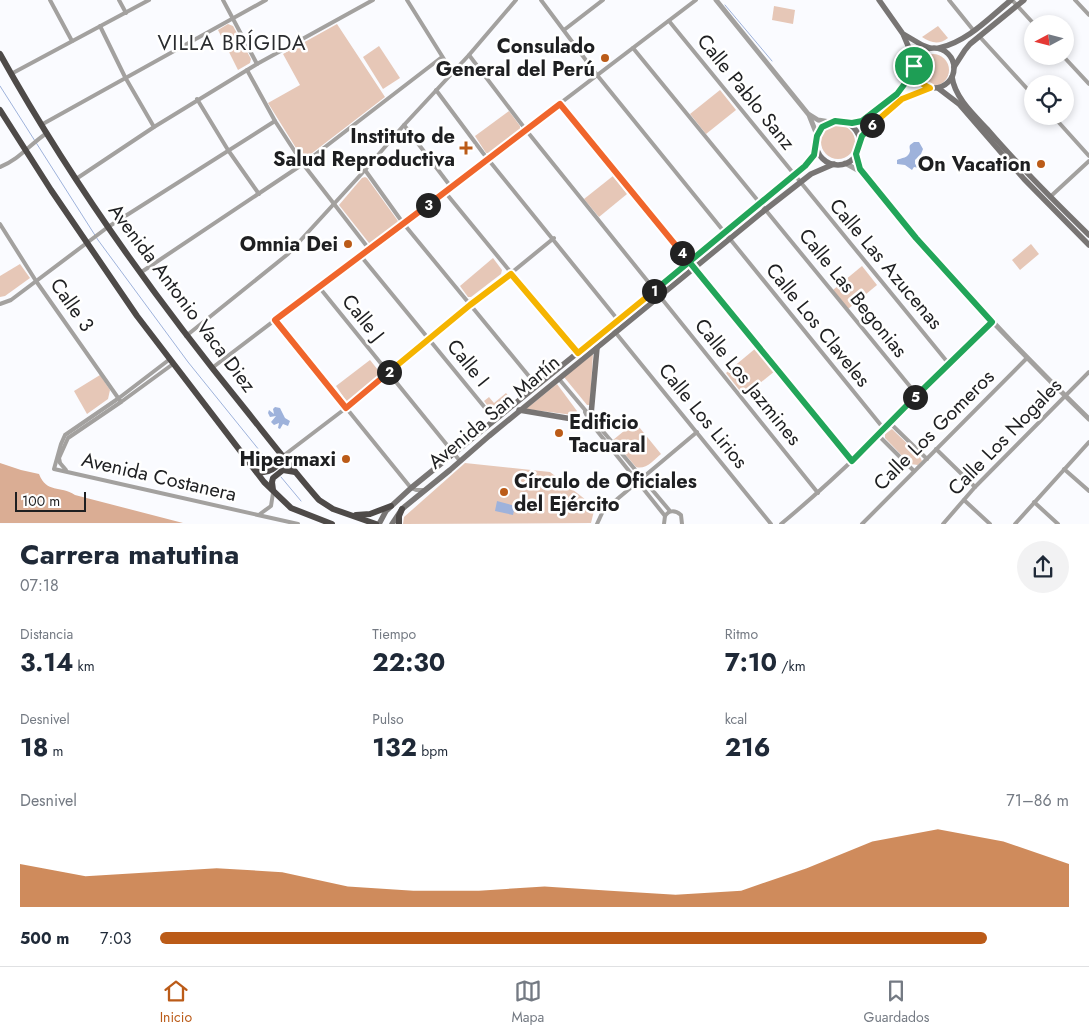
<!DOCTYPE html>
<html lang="es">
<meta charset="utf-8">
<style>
:root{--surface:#fff;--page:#f2f2f3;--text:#1f2937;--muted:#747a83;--line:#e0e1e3;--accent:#bb5b18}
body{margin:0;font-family:Jost,sans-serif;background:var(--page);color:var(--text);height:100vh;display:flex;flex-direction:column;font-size:19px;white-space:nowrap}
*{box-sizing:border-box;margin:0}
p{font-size:16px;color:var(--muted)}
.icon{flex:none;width:28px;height:28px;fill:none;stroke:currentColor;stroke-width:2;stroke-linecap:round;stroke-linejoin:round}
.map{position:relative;height:524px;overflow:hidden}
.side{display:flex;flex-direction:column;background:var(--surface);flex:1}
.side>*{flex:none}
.needle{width:32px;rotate:263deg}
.fabs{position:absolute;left:1024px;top:15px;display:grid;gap:10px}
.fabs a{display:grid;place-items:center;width:50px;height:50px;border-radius:50%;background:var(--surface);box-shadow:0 2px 8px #0003;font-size:25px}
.scale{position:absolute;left:15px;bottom:12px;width:71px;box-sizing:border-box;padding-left:5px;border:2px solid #1e1f21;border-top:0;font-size:14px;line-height:18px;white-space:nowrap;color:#1e1f21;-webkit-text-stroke:4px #fff;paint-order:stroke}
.pin{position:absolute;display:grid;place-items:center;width:42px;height:42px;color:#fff;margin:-21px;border:2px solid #fff;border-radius:50%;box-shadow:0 1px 5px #0007}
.km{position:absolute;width:25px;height:25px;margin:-12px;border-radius:50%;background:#222;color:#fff;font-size:14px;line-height:25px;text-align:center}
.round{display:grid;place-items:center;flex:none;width:52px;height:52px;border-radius:26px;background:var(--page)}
.overview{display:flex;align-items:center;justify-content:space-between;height:85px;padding:0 20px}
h1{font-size:28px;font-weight:700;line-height:38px}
.stats{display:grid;grid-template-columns:repeat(3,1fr);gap:8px;height:85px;padding:5px 20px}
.stats div{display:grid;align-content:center}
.stats b{font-size:25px;font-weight:700}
.stats small{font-size:14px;font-weight:400}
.stats p{font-size:14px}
.chart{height:140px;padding:10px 20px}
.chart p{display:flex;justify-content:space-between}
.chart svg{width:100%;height:90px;margin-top:5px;fill:var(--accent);opacity:.7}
ul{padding:0 20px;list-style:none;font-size:16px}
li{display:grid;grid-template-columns:80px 60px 1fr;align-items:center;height:38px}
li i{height:12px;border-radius:6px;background:var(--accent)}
.tab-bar{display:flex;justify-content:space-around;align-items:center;height:70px;border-top:1px solid var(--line);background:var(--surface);font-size:14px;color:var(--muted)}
.tab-bar a{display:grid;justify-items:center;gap:2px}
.tab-bar .active{color:var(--accent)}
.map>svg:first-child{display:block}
</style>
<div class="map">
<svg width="1089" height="524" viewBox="0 0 1089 524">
<rect width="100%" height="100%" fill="#fafbff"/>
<g fill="#e6c7b7">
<polygon points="774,6 795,10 793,24 772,20"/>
<polygon points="228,24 233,26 251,59 250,63 238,70 218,30"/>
<polygon points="337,24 385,97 307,157 301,156 268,103 300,85 283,54"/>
<path d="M938,26L948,38C939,45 931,43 922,37Z"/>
<polygon points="379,46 400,78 383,89 363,57"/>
<circle cx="933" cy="70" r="16"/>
<polygon points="720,90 736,110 706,134 690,114"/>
<polygon points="509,111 520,126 520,130 491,153 486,153 475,136"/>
<circle cx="838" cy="142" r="17"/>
<polygon points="613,176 627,194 599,217 584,199"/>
<polygon points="365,177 367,178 398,221 397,223 372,243 369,243 339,205 362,178"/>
<polygon points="1031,244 1039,254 1020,270 1012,260"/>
<polygon points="493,258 502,270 501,274 471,297 468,297 460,286"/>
<polygon points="20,264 30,278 5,296 0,297 0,276"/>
<polygon points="862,266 877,285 848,309 833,290"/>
<polygon points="756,348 775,371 744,396 726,373"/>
<polygon points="593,354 590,405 587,405 564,377"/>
<polygon points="370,360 382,375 347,402 336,386"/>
<polygon points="100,375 110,390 108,399 87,414 74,391"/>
<polygon points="557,384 577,411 576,413 573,415 526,409"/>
<polygon points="506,393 510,398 496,410 491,410 484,401 489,397 494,403"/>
<path d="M635,422L661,454C654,460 646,470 636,467L613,440Z"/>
<polygon points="892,429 919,455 922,461 918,465 910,464 885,438 885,434"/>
<polygon points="465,463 550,472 595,507 591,523 403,524 404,517"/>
</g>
<path fill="#daad94" d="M0,463L21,470L39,474C47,494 60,485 75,495L183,523H0Z"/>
<g fill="#9eb2db">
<path d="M914,142H919L923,149L921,154L915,160V164L919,168L914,167L912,170L905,165L897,164V160C901,158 909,158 910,151C910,149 909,147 910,145Z"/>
<polygon points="275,407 280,408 285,418 290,421 288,426 283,424 280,429 278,428 279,423 274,425 271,422 276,416 270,417 268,413 269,410 274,414 273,409"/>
<polygon points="497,501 515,506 513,515 495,511"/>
</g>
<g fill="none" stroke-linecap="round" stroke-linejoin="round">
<g stroke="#9eb2db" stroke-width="1">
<polyline points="725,5 772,61"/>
<polyline points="0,86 98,240 188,362 272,466"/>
<polyline points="281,477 301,501"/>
</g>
<g stroke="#a3a19f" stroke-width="4">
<polyline points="50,0 72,41"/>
<polyline points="119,0 126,13"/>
<polyline points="223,0 257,64"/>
<polyline points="407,0 452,72"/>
<polyline points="541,0 597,75 884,429"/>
<polyline points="949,0 974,31"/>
<polyline points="1012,0 1034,24"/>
<polyline points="1075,0 1089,15"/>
<polyline points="669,21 949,364"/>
<polyline points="100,26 125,77 154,127"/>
<polyline points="564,30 603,0"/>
<polyline points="979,36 1032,94"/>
<polyline points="633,48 917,395"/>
<polyline points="469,55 526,130 818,493"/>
<polyline points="1063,56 1089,84"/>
<polyline points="247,70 275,121 303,164 369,249"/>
<polyline points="11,74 149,0"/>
<polyline points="436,90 483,153 618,320"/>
<polyline points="197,99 228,150 259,194"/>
<polyline points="560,103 852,461"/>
<polyline points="1053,116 1089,156"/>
<polyline points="41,125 266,0"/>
<polyline points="404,125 451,187"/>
<path d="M0,167C19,160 30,144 47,133"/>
<polyline points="365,170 403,223 537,386"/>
<polyline points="76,179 154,127 257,64 373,0"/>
<polyline points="445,192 577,353"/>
<polyline points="1050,197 1089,161"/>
<polyline points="0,224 36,281 121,402"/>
<polyline points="360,255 495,420"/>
<polyline points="140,273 303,164 442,57"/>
<polyline points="319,287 460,461"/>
<polyline points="0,304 11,300 108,227 275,121"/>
<polyline points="275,320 411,488 416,490 424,490"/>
<polyline points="611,327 771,524"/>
<polyline points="186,336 288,254 365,170 404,125 469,55 516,0"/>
<polyline points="170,359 119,398 65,435 61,444 54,469 298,524"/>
<polyline points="212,368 696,0"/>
<polyline points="559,379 670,511"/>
<polyline points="585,412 590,422 665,516"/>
<polyline points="890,423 927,459"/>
<polyline points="878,435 914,471"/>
<polyline points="936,449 975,487"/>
<polyline points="283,456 346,408 554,238"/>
<polyline points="1064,469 1089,491"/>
<polyline points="66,470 60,463 59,458 68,438 121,402 173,364"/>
<polyline points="964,500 990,524"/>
<polyline points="1034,502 1058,524"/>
<polyline points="260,514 271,506 273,493"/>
<polyline points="597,524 603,511 697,432"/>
<path d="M664,524L665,516C669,510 675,510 681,515L682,524"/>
<path d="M781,524C856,462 923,390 992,322"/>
<polyline points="862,524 1027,358"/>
<polyline points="943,524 975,487 1089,372"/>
<polyline points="1015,524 1089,442"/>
</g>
<g stroke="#a3a19f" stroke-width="5">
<polyline points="716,0 809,115 817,135"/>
<polyline points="810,115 818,120 830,122"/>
<path d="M856,154L858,165L863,174C933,260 1009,342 1089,419"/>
<polyline points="845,163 861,172"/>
</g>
<g stroke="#787574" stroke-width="5.5">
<polyline points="879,0 903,34 915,62"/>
<polyline points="905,35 922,45 930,48"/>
<path d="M939,48C967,42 989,18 1011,0"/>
<circle cx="934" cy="68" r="20"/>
<polyline points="954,67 965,50 970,44 1024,0"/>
<path d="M952,77C955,98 974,115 988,130C1020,167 1054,201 1089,235"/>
<polyline points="938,88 959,104 1024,179 1089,245"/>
<circle cx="838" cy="143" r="22"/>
<path d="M846,123C865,124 890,102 902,89C907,83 910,75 913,68"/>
<path d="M859,142C870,117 905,96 930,88"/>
<polyline points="519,410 590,422"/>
<polyline points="591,415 597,348"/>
<polyline points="379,524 386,511 411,488 655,290 805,165 814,155 817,146"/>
<polyline points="392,524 402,509 450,470 489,436 765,210 811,174 834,164"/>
</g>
<g stroke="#4e4a48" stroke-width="6">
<path d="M0,54C70,180 154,297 245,409C269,439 293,470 319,500L333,509L376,524"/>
<polyline points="0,110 51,190 137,316 264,482 291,508 332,524"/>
<path d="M256,471C268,475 278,468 283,456"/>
<polyline points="273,490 272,482 273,478 283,470 295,472"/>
<polyline points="356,515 370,514 391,506"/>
<polyline points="399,524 399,516 402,509"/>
</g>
</g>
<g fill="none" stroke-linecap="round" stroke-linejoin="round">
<defs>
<polyline id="split-1" points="654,291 805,166 814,155 817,136 822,127 835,121 852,123 862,121 897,94 906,82 914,66"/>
<polyline id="split-2" points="389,372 470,305 511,274 578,353 654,291"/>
<polyline id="split-3" points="389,372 346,408 275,320 428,205"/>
<polyline id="split-4" points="428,205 560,104 682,253"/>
<polyline id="split-5" points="682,253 852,461 915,397"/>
<polyline id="split-6" points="872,125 862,136 856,154 860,169 916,238 992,322 915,397"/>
<path id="split-7" d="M872,125L902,99L930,88C920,84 915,77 914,66"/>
</defs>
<use href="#split-1" stroke="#fff" stroke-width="10"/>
<use href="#split-2" stroke="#fff" stroke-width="10"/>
<use href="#split-3" stroke="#fff" stroke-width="10"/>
<use href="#split-4" stroke="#fff" stroke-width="10"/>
<use href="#split-5" stroke="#fff" stroke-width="10"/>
<use href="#split-6" stroke="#fff" stroke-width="10"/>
<use href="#split-7" stroke="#fff" stroke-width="10"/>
<use href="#split-1" stroke="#22a559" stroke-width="6"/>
<use href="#split-2" stroke="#f5b400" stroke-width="6"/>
<use href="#split-3" stroke="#f0652b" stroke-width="6"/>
<use href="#split-4" stroke="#f0652b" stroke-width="6"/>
<use href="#split-5" stroke="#22a559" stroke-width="6"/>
<use href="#split-6" stroke="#22a559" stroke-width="6"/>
<use href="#split-7" stroke="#f5b400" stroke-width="6"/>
</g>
<g fill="#bb5b18" stroke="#fff" stroke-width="2">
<circle cx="605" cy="58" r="5"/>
<path d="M463.5 140.5h5v5h5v5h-5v5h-5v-5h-5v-5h5z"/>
<circle cx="1041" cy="164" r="5"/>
<circle cx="348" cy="244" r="5"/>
<circle cx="559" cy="433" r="5"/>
<circle cx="346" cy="459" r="5"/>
<circle cx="504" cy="492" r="5"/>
</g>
<g text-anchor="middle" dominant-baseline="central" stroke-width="5" stroke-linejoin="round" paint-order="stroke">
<g font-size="20" font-weight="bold" fill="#1e1f21" stroke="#fff" text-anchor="end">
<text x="595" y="46">Consulado<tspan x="595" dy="23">General del Perú</tspan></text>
<text x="455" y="136">Instituto de<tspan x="455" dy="23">Salud Reproductiva</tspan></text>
<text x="1031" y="164">On Vacation</text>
<text x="338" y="244">Omnia Dei</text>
<text x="569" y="422" text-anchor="start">Edificio<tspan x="569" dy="23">Tacuaral</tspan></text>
<text x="336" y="459">Hipermaxi</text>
<text x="514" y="481" text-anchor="start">Círculo de Oficiales<tspan x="514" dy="23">del Ejército</tspan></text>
</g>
<g font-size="20" fill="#1e1f21" stroke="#fff">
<text transform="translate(746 92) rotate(51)">Calle Pablo Sanz</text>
<text transform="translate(886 264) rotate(50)">Calle Las Azucenas</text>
<text transform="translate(853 293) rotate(51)">Calle Las Begonias</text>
<text transform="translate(182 298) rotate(53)">Avenida Antonio Vaca Diez</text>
<text transform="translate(72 305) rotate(55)">Calle 3</text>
<text transform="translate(363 318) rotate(51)">Calle J</text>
<text transform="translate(818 325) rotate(51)">Calle Los Claveles</text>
<text transform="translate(468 363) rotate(51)">Calle I</text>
<text transform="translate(748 382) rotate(51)">Calle Los Jazmines</text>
<text transform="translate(494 412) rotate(-40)">Avenida San Martín</text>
<text transform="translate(703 416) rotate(51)">Calle Los Lirios</text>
<text transform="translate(934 430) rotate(-45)">Calle Los Gomeros</text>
<text transform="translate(1005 437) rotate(-46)">Calle Los Nogales</text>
<text transform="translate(159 477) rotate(13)">Avenida Costanera</text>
</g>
<g font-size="21" letter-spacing="1" fill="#2a2c2f" stroke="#fff">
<text x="232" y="43">VILLA BRÍGIDA</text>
</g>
</g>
</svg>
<div class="fabs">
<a><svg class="needle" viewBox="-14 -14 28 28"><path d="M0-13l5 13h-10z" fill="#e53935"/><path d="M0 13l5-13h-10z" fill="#747a83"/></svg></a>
<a><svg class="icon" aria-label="locate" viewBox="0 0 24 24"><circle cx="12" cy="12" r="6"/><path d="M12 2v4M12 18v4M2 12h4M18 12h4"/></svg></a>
</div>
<div class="scale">100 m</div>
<div class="pin" style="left:914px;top:66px;background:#1e9e55"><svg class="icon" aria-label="arrive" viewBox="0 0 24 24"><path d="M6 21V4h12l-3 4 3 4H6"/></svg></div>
<b class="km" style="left:654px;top:291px">1</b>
<b class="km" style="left:389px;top:372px">2</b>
<b class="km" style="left:428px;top:205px">3</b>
<b class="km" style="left:682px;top:253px">4</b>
<b class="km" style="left:915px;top:397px">5</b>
<b class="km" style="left:872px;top:125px">6</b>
</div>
<section class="side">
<div class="overview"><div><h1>Carrera matutina</h1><p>07:18</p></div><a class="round"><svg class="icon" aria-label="share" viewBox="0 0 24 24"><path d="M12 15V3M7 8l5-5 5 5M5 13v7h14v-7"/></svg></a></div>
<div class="stats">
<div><p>Distancia</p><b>3.14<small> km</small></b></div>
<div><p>Tiempo</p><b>22:30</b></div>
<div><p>Ritmo</p><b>7:10<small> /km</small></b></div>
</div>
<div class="stats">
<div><p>Desnivel</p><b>18<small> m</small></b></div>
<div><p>Pulso</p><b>132<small> bpm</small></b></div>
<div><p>kcal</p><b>216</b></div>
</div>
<div class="chart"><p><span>Desnivel</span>71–86 m</p>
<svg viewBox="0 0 160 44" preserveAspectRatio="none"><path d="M0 44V23L10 29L20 27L30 25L40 27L50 34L60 36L70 36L80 34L90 36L100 38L110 36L120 25L130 12L140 6L150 12L160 23V44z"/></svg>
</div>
<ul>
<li><b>500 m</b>7:03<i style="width:91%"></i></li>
</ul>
</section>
<nav class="tab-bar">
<a class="active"><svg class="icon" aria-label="home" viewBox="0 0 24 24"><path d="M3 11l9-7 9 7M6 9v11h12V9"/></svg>Inicio</a>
<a><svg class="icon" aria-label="map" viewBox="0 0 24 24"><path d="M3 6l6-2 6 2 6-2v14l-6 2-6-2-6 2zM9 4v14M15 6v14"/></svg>Mapa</a>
<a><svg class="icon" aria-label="saved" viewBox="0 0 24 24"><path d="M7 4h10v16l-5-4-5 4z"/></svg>Guardados</a>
</nav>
